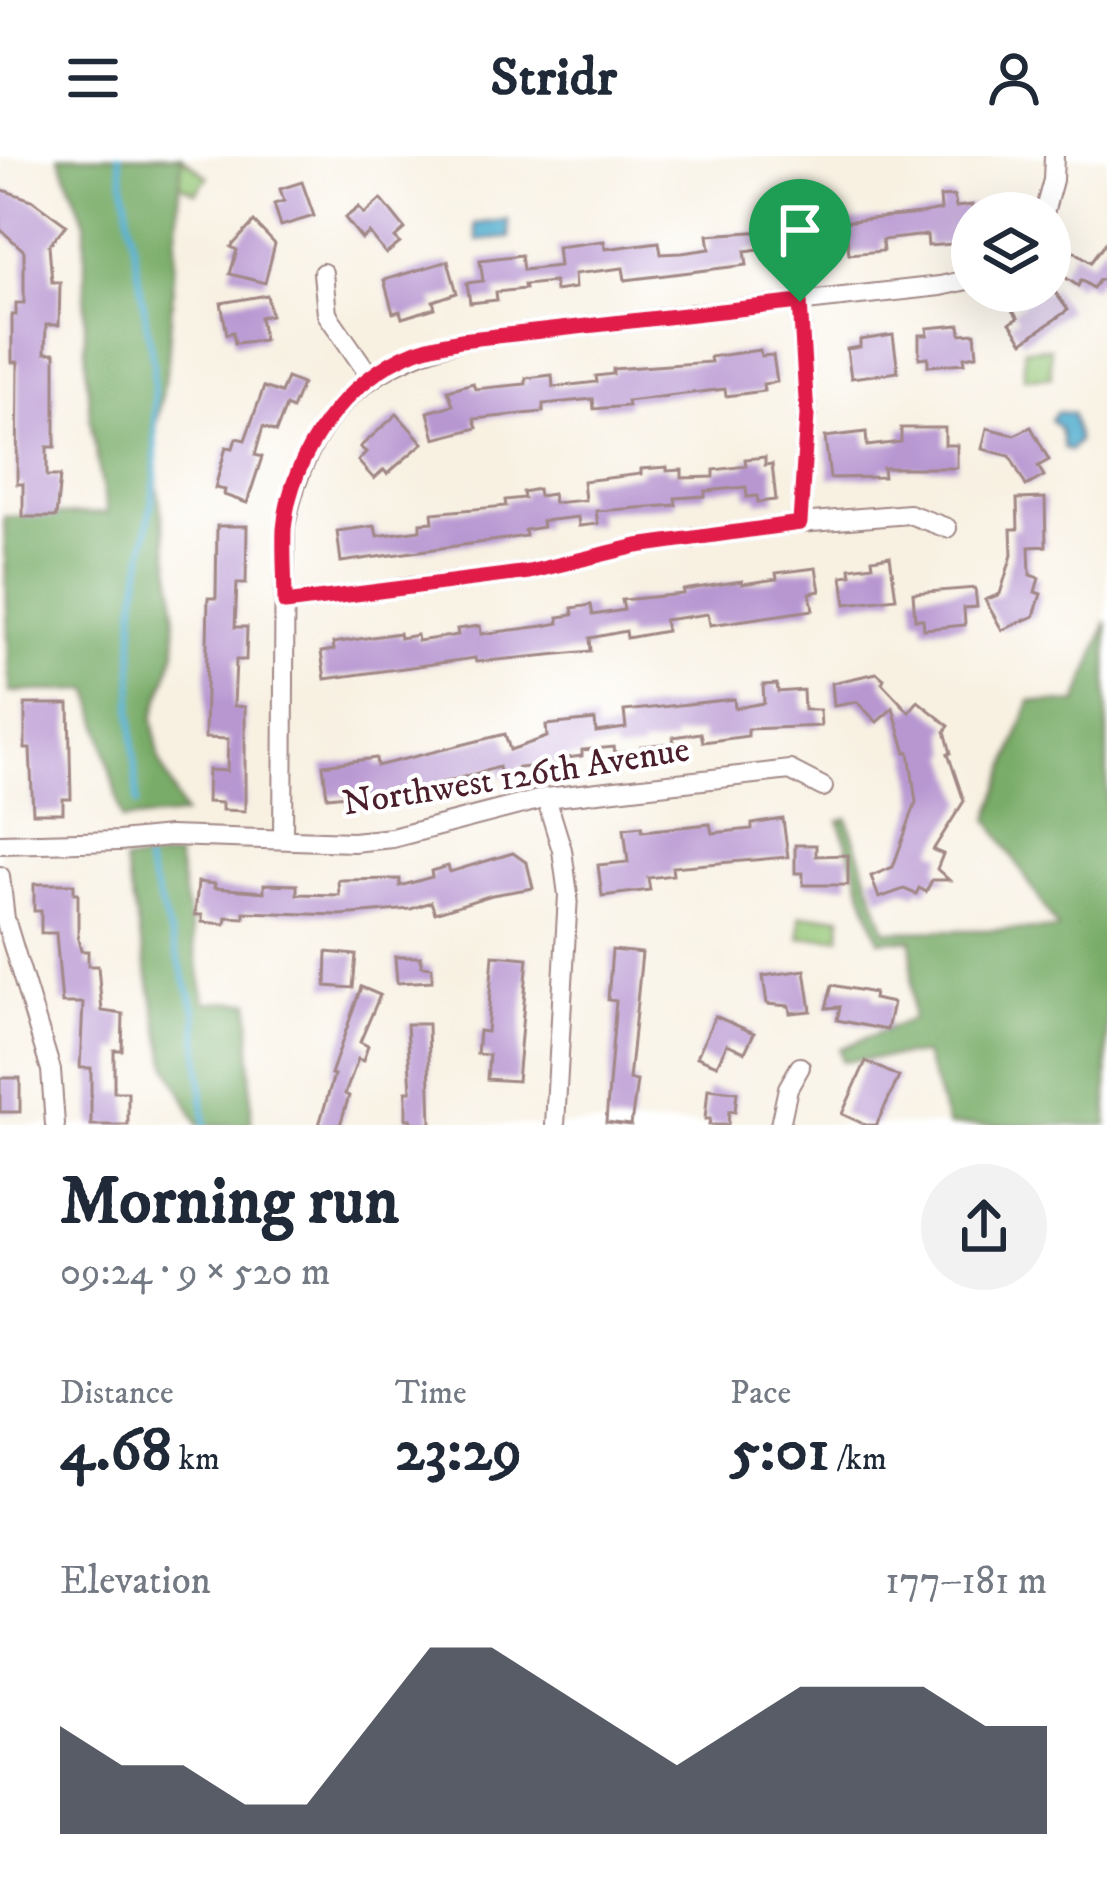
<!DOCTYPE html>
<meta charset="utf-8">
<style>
:root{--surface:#fff;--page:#f2f2f3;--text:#1f2937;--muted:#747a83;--accent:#111827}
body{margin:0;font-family:"IM FELL DW Pica",serif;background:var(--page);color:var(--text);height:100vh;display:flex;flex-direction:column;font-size:45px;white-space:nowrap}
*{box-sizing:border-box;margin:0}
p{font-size:39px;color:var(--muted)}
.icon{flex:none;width:66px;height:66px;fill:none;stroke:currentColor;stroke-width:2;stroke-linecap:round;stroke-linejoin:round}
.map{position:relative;height:969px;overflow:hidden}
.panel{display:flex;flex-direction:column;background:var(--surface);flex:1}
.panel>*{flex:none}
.buttons{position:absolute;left:951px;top:36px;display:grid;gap:24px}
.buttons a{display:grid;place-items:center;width:120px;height:120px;border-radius:50%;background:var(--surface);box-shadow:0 12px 48px #0002;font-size:60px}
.pin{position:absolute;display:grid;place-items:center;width:102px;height:102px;color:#fff;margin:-123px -51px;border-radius:50% 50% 50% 0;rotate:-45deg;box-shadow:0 0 12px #0007}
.pin .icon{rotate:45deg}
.round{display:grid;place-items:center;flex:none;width:126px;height:126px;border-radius:63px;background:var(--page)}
.overview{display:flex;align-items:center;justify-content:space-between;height:204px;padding:0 60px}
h1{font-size:66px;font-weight:700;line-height:90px}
.stats{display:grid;grid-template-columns:repeat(3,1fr);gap:18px;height:204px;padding:12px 60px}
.stats div{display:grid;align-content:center}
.stats b{font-size:60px;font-weight:700}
.stats small{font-size:33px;font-weight:400}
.stats p{font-size:33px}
.chart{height:336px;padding:24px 60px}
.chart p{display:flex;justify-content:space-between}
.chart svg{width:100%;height:216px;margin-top:12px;fill:var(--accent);opacity:.7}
header{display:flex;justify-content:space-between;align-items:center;height:156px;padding:0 60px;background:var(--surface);font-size:54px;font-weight:700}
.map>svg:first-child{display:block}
</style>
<header><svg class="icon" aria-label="menu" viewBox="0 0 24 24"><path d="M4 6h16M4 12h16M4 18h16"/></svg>Stridr<svg class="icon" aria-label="person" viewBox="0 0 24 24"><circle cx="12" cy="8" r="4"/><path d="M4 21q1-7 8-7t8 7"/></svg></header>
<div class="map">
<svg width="1107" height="969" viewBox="0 0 1107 969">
<rect width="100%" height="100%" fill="#fff"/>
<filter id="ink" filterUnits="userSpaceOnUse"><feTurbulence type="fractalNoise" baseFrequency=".00833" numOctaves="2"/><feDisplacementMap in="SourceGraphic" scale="24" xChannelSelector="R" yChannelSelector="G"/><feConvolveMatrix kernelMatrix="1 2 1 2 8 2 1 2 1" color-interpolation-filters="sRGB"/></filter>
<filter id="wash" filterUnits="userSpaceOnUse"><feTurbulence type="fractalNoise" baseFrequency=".004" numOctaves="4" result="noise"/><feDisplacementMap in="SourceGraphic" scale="48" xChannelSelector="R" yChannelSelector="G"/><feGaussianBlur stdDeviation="2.7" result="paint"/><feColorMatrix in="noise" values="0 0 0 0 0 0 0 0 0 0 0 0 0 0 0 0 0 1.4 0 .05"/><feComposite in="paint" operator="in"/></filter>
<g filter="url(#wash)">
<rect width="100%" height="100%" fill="#f8f1e2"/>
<g fill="#95c777" stroke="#707351" stroke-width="3">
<polygon points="181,0 208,21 196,37 180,28"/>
<polygon points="1050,192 1051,221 1024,222 1024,193"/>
<polygon points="800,760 841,760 840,781 800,782"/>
</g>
<g fill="#78ac68" stroke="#61664a" stroke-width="3">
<polygon points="59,0 182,0 168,205 156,272 157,329 174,434 176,494 153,562 159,603 184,659 122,664 91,534 10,536 4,361 107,357 90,263 85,192 85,65"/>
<polygon points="1107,465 1107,969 948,969 924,898 842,905 839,893 912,863 912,784 879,784 839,665 847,662 886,775 1058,773 989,663 1030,545 1077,547"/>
<polygon points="177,701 205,846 250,846 251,969 198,969 167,908 124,706"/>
</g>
<g fill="#51adcf" stroke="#4e667d" stroke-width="3">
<polygon points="508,64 510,82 478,85 475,68"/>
<polygon points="1056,256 1072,257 1078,285 1070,295 1064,293 1060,273 1051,264"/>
</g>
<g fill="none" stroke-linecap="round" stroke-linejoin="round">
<g stroke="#51adcf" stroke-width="6">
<polyline points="119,0 153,206 156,320 134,455 132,560 137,648"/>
<polyline points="146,706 196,856 205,969"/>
</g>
</g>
<g id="blocks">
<g fill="#b897d1">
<polygon points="302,26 314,60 281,70 274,48 284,45 280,33"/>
<polygon points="0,33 32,44 66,69 49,89 52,126 60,126 59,169 46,169 45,197 55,197 55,291 47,291 47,320 60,320 56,361 23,361 23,328 17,328 18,206 12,206 12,159 16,159 16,147 24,147 24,95 0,73"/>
<polygon points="954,40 956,51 972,49 972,80 965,80 965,87 928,90 927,79 882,84 883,95 849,98 847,80 811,86 812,93 774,102 773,91 745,95 747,109 625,124 623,112 574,118 575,132 555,135 554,126 524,129 525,133 496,136 497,144 470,147 467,127 483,125 480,104 521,99 523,114 559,110 557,91 604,85 605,93 659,86 661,98 682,97 710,93 708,79 779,74 778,66 819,60 820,68 920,58 941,54 940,41"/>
<polygon points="381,43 405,73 395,82 400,87 386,98 369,77 362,83 345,62 359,51 364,58"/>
<polygon points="254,66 275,88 265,127 230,118 237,94 231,91"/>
<polygon points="1107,85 1107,124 1099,124 1093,132 1081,124 1078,130 1059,117 1074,95 1091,106"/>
<polygon points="448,105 457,137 433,145 435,152 402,162 400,155 393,157 384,124"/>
<polygon points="1050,129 1068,154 1023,186 1010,167 1018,162 1013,156 1028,144 1021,135 1050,135"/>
<polygon points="267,139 271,159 260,161 264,184 235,187 233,176 227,178 221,147"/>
<polygon points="960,169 961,178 975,177 977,199 964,201 965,207 928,210 928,201 919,202 919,179 928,179 927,172"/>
<polygon points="893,179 898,216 851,222 847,193 860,191 860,184"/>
<polygon points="760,194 761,200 773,199 777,226 763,228 764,235 726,240 725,233 627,245 628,250 594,253 593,243 543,248 543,256 474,263 477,272 435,283 428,256 453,249 448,234 473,227 475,233 526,228 526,222 552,219 553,231 597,226 596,220 613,218 613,213 711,206 710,201"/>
<polygon points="287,222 302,228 292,253 286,250 276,276 263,271 255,299 262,301 247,347 224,339 225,334 215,332 226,291 233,292 236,282 245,284 264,231 281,237"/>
<polygon points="397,258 423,287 387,318 384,314 374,323 358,305 366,296 360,291"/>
<polygon points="1031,271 1049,304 1038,310 1044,320 1026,330 1010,300 982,293 987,272 1014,279"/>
<polygon points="901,272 945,272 945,289 957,289 957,312 883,312 884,321 830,322 825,281 866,276 867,290 901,286"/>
<polygon points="765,301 765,309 772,308 776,344 758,346 757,340 747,341 746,331 705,335 705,340 675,342 676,349 596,355 598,368 579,370 578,361 542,365 543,371 525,374 526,380 341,406 337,375 375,370 377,380 420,374 420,367 433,366 432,357 506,350 505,344 524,342 523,336 538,333 539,340 552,338 554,347 585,344 583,325 641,318 641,313 667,311 667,315 682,314 682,322 714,321 714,314 746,310 745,303"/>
<polygon points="1045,342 1046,390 1029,391 1030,419 1039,422 1035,436 1041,438 1034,460 1002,474 985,444 1000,438 1012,399 1011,373 1018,373 1017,343"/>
<polygon points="217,370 247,370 246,427 237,427 235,471 247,471 246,504 236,504 234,550 245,551 245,655 222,654 222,647 207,646 208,614 227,615 228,583 205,582 208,442 216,442"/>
<polygon points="890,400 896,442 846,448 842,420 851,419 850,412 873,409 872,403"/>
<polygon points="816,412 820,435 810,437 813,454 710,469 708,458 664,464 666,475 627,482 626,475 590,482 591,495 476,506 475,502 325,523 321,496 334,494 333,487 399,477 400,482 417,479 418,485 458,479 457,473 480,470 481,478 543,470 559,467 558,461 573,459 572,452 591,449 593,459 624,454 622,444 683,438 683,434 742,425 742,428 777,423 776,417"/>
<polygon points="975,432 977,451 964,452 965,469 924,473 923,463 915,463 913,437"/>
<polygon points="877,517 884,523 882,527 909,556 918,545 949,570 945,575 951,597 948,598 964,645 933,694 943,698 937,713 949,724 932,724 926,736 919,732 916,738 904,733 879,742 871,720 893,711 916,646 909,596 906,597 893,552 877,566 857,546 834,550 832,527"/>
<polygon points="777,528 778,536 803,534 804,554 820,554 821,570 748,573 748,580 703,586 701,577 673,581 674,587 641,590 641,594 615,597 614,591 582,594 582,600 567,602 567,608 517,612 518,616 501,621 499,611 419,633 421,640 395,646 348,650 347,639 327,641 323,609 376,602 377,610 505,578 510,594 547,581 546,569 595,564 596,576 626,572 624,555 734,543 735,552 764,547 763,529"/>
<polygon points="25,548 69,548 71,643 63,643 63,657 33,657 30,593 25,593"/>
<polygon points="783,663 788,701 672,711 673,719 648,722 650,734 602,740 598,709 628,706 624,672 642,670 642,675 710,668 712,677 752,673 752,668"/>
<polygon points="795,689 816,689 816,700 848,699 848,729 803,729 803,717 795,717"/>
<polygon points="513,697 527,707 533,732 492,739 435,757 431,746 411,753 340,759 244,756 244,762 226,761 225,768 202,766 202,759 195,759 198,726 215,728 214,732 264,736 264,728 297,729 297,738 339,739 338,724 400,723 400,730 432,721 431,715 448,710 450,716"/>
<polygon points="34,728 74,728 74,737 78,737 78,783 81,795 88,795 88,810 98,810 102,855 123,858 122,894 114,894 114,936 128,936 128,969 91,969 91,912 80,912 83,847 62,847 56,777 41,777 41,755 34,755"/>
<polygon points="612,794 642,797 629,924 637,925 631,969 606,966 616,845 608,844"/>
<polygon points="327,796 356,799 353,832 326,830"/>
<polygon points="493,799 528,802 517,925 487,923 489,899 477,898 479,875 487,876"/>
<polygon points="395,801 421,801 421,810 432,811 432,825 397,827"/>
<polygon points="805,814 811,855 790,857 789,850 767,848 763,820"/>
<polygon points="832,829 874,837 873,843 893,847 887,874 837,864 840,851 826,852"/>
<polygon points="361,831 380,839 360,886 368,890 363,905 358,903 345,938 349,940 340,969 319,969 334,919 331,918"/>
<polygon points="715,860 754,877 745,896 727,888 717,909 697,901"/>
<polygon points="407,868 428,868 431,969 411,969 411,963 406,963 406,935 411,935"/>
<polygon points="866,905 899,921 876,969 866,969 842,958"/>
<rect x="0" y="922" width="20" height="34"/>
<polygon points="708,933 737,936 735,956 729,955 728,969 709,969 710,963 705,963"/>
</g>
</g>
</g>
<g filter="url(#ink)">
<use href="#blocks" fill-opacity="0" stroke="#a18886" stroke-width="3"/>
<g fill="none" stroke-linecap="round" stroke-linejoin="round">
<defs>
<g id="minor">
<polyline points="1044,57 1053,24 1054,0"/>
<polyline points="323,117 327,158 370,220"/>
<polyline points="800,146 807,259 800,367"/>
<polyline points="285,447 529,416 637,390 800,367 909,358 947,372"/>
<polyline points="546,642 562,694 568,739 555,969"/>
<path d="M283,683L285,370C306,266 358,210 461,184L940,130L972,123"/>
<polyline points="0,688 119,685 169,680 353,686 392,682 546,642 790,614 823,631"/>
<polyline points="0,720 5,763 51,914 55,969"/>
<polyline points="780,969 788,932 800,911"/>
</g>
</defs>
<use href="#minor" stroke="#a18886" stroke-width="22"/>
<use href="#minor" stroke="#fff" stroke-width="18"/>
</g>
</g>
<g fill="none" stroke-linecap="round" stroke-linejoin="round" filter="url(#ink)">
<defs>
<path id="route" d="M800,146L807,259L800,367L637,390L529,416L285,447C285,423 283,397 284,373C290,298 347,222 416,195C430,190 446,187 461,184Z"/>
</defs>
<use href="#route" stroke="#fff" stroke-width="24"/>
<use href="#route" stroke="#e11d48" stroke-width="15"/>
</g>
<g text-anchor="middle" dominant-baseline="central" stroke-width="9" stroke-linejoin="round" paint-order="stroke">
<g font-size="36" fill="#4a1f2b" stroke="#fff">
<text transform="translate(516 621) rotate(-9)">Northwest 126th Avenue</text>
</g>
</g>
</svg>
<div class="buttons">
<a><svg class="icon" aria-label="layers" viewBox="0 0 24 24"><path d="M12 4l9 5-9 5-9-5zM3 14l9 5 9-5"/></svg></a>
</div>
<div class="pin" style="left:800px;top:146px;background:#1e9e55"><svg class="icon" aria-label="arrive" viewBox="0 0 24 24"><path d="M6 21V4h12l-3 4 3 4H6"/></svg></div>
</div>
<section class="panel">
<div class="overview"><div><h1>Morning run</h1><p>09:24 · 9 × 520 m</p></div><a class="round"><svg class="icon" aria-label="share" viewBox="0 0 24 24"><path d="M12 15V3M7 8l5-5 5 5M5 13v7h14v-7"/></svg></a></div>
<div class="stats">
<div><p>Distance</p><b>4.68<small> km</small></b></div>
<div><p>Time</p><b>23:29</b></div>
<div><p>Pace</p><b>5:01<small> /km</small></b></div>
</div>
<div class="chart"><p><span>Elevation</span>177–181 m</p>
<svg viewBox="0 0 160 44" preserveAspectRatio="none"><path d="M0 44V22L10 30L20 30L30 38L40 38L50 22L60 6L70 6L80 14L90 22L100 30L110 22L120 14L130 14L140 14L150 22L160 22V44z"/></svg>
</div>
</section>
